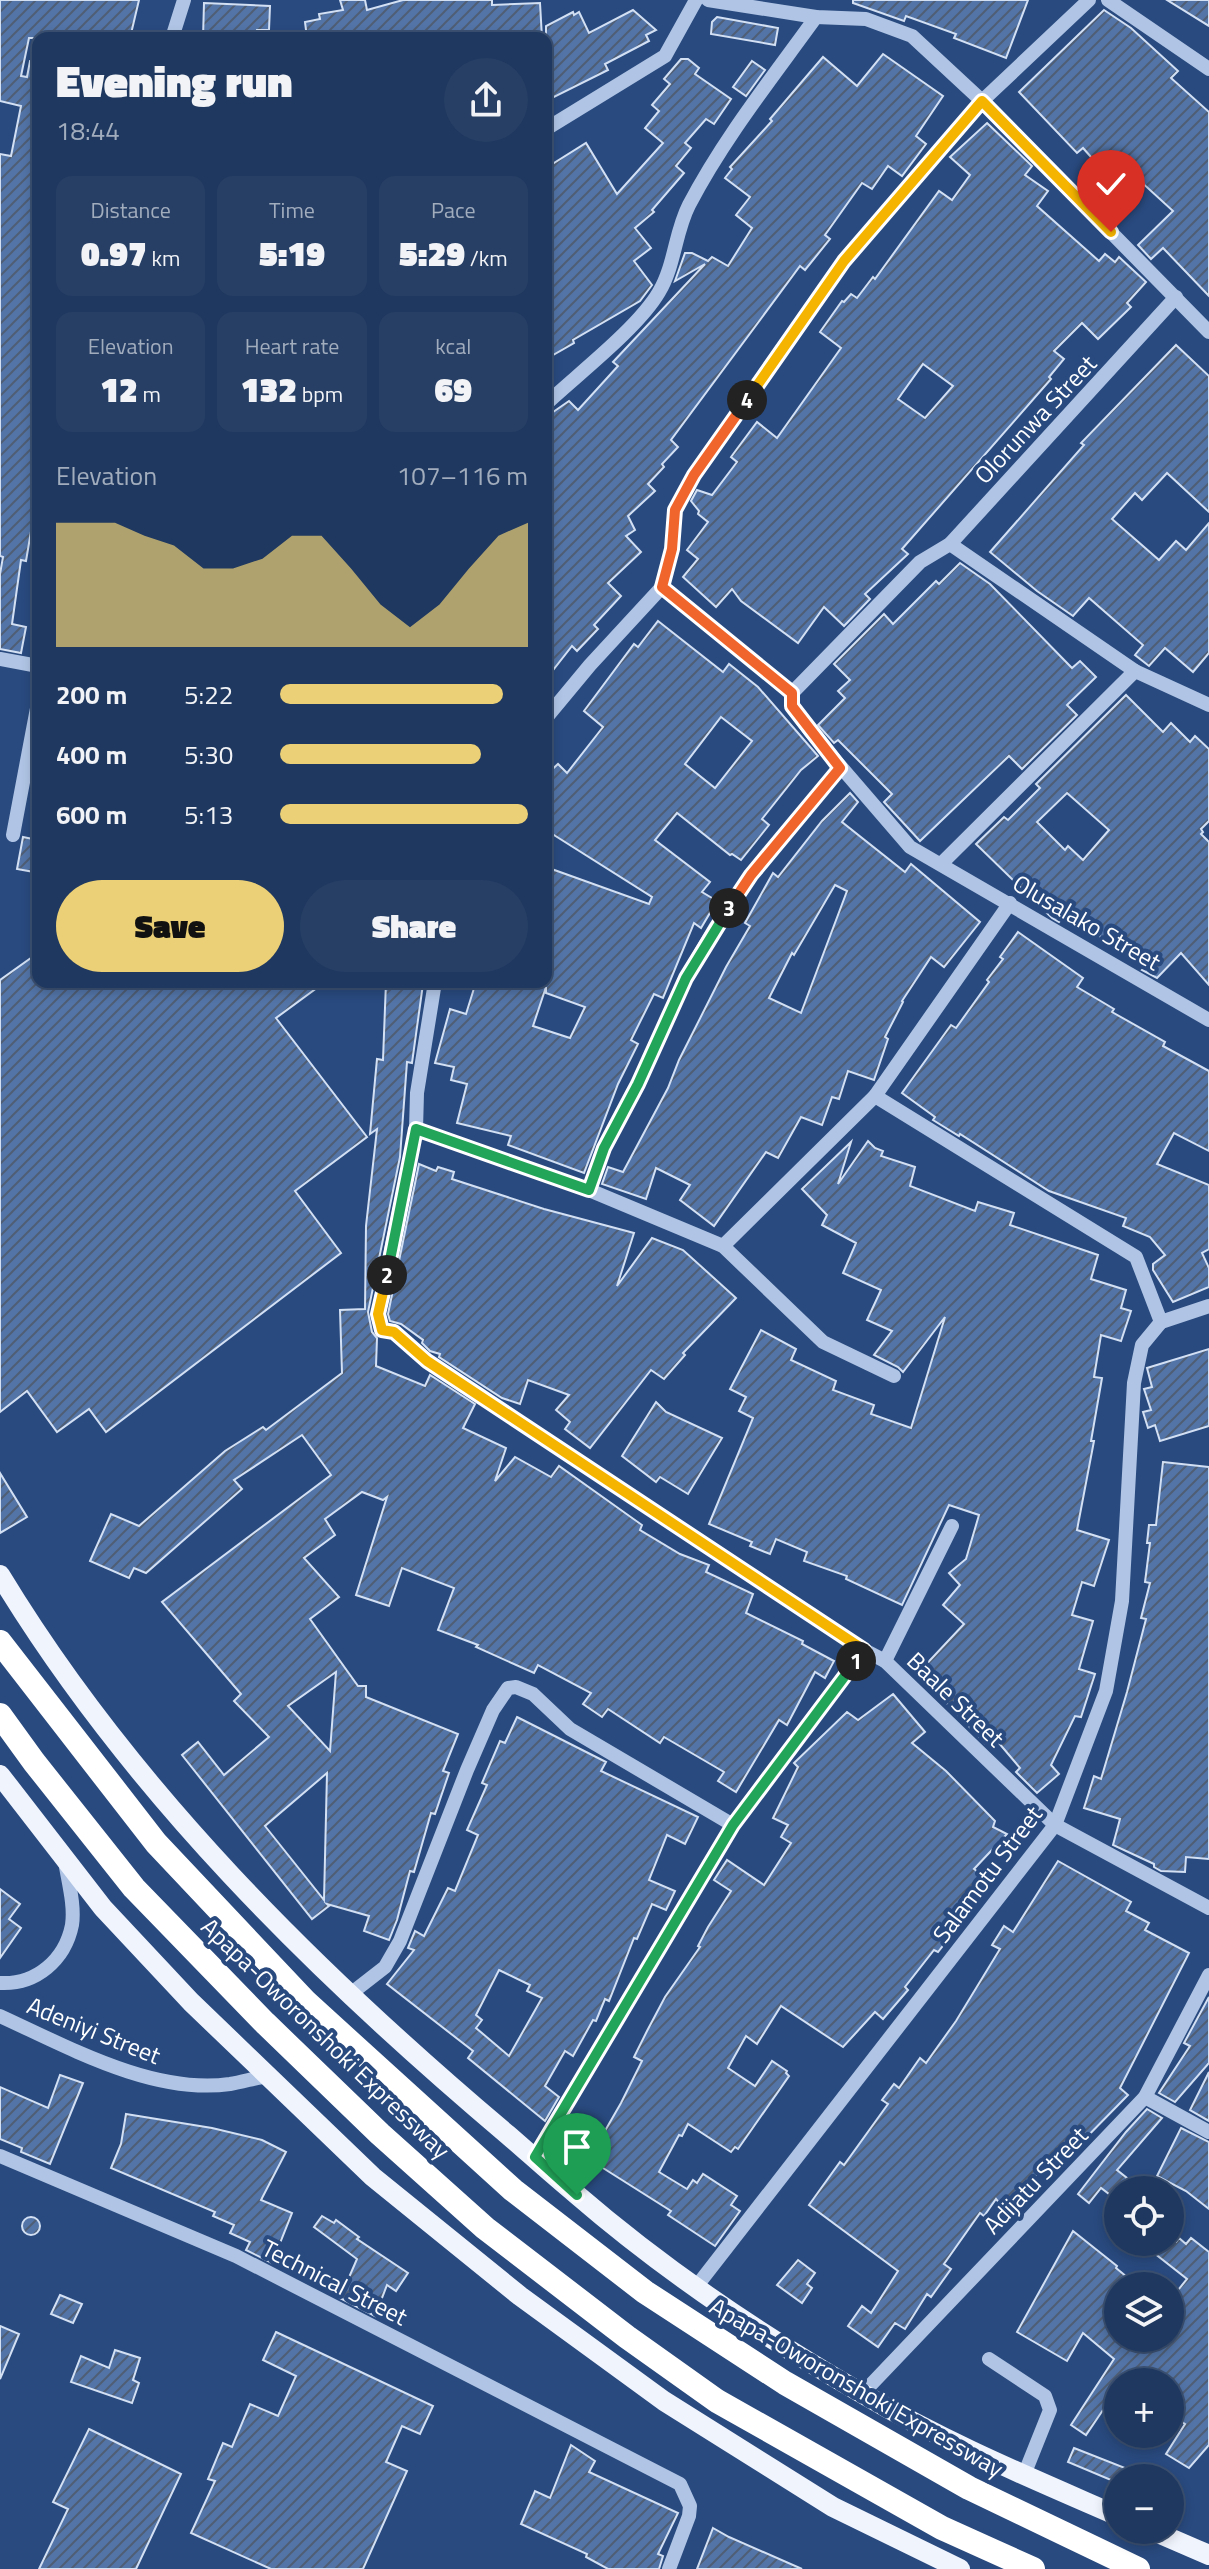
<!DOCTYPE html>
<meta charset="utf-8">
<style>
:root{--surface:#1f385f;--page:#273f65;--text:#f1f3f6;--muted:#a1acbd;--line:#3c5274;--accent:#ecd077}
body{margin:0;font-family:"Titillium Web",sans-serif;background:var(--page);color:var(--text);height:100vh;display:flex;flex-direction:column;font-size:30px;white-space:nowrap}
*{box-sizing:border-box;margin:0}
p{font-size:26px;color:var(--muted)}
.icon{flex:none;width:44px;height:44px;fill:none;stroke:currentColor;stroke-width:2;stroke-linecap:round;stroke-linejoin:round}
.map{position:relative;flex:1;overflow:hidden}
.panel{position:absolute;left:32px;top:32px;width:520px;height:956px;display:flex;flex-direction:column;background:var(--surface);border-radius:16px;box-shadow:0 4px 12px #0003,0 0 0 2px var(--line)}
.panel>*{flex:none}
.controls{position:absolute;left:1104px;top:2176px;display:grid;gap:16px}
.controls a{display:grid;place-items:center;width:80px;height:80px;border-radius:50%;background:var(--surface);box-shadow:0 4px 12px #0003,0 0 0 2px var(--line);font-size:40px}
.pin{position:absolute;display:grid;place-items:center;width:68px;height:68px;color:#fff;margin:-82px -34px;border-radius:50% 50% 50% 0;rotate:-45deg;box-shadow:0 0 8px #0007}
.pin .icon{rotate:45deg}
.km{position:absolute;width:40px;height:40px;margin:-20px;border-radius:50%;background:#222;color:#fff;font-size:22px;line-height:40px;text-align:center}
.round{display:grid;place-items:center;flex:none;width:84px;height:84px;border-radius:42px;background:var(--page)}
.headline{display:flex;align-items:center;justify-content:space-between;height:136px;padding:0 24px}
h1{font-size:44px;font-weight:800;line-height:60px}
.figures{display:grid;grid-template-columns:repeat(3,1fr);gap:12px;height:136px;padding:8px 24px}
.figures div{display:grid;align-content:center;border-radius:16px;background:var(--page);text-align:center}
.figures b{font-size:34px;font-weight:800}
.figures small{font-size:22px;font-weight:400}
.figures p{font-size:22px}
.chart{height:224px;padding:16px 24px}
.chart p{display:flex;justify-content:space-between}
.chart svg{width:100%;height:144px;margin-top:8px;fill:var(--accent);opacity:.7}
.cta{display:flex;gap:16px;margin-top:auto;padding:16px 24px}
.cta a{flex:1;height:92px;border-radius:48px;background:var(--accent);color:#111;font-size:32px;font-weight:800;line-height:92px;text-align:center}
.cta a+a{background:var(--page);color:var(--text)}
ul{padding:0 24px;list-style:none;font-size:26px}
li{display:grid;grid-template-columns:128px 96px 1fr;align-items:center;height:60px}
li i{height:20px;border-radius:10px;background:var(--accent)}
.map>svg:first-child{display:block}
</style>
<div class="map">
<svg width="1209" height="2569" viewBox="0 0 1209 2569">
<defs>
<pattern id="building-hatch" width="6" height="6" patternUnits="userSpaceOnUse" patternTransform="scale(2)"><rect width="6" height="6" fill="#5274a7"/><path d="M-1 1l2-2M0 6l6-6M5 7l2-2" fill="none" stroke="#4f5e75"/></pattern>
</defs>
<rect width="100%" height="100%" fill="#294a7f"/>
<g fill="url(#building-hatch)" stroke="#d3e0f4" stroke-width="2" fill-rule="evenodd">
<polygon points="0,0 139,0 130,38 29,38 21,76 27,77 30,61 38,62 38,490 26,561 21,560 12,624 26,627 21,653 0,649 0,574 3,557 0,556 0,154 11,156 21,106 0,101"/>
<polygon points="340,0 365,0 367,10 403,0 492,0 492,5 540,3 542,38 307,38 305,22 320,19 319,14 343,10"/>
<polygon points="853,0 1028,0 1006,58 954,38 956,34 906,16 904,21 853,3"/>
<polygon points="1167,0 1209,0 1209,26"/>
<polygon points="204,3 270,6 269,30 257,30 256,38 203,38"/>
<polygon points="633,10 656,30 646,35 649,41 605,64 608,70 546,101 546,26 573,12 574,15 579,12 589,33"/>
<polygon points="1104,10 1131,28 1178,71 1171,78 1209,112 1209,296 1163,248 1151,259 1138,245 1173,211 1138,179 1123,193 1083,148 1077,153 1019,92"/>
<polygon points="717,17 778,28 775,45 711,34 712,22"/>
<polygon points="883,54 943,96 916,136 926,144 902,176 888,166 872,189 862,183 825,235 830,239 805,270 800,266 671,440 678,447 662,464 664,467 648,484 655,491 628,516 635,530 626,536 641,552 608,583 621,596 594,625 598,629 577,651 572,646 546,679 546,417 569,401 578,410 618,366 613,362 705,264 675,281 685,253 692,253 708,261 712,257 728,266 752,228 736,215 750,197 725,178 732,169 730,167 772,121 770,119 823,57 857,86"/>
<polygon points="681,59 688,59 699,68 695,74 731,99 714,124 706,119 685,143 691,148 676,166 684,173 652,210 654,212 635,228 651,248 634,261 652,285 640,301 573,340 574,343 546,359 546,168 586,143 617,194 663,143 645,128 659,111 652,105 670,84 664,79"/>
<polygon points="752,61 765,70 746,96 733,87"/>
<path d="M987,123L1032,166L1025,175L1048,191L1037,206L1099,261L1105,254L1115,262L1119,257L1146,282L1127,303L1131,307L1098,339L1082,323L1054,351L1064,359L1049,377L1051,379L902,549L908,554L865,594L870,599L844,626L824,607L798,643L741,601L732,589L716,607L683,577L698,559L687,550L708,522L698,514L699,511L691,501L697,490L712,495L737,462L731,457L757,422L777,438L841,348L820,332L842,301L844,302L851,294L857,298L873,277L875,279L939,191L952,200L970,175L950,157ZM923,364L953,386L925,418L898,399Z"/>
<polygon points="1176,345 1209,376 1209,512 1167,473 1142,500 1135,493 1112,519 1159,560 1176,541 1186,550 1209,523 1209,653 1193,672 1165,648 1149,666 1135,655 1143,645 1089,598 1073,616 1037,591 990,552 1084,445 1081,443"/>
<polygon points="960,563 990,584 1072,668 1080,661 1096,677 1067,705 1077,715 1022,769 1009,756 920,841 884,802 892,794 838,740 834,743 818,725 845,698 838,691 850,680 834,664 884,614 893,624 936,581 939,584"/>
<path d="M658,621L723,672L729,664L758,687L818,756L801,770L762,819L769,825L741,860L732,854L730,855L677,813L655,840L710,882L702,892L717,901L701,928L694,923L663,998L654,994L631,1040L638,1044L618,1084L584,1173L508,1145L511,1136L457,1123L467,1084L451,1080L454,1067L435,1063L450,1009L466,1014L476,982H546V867L649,904L652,897L546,830V775L558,764L567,773L603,727L584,711L634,644L638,647ZM721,717L752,741L715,788L685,764ZM546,987V993L585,1007L570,1038L533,1026Z"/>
<path d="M1126,695L1163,732L1171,723L1190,742L1195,736L1209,749V821L1201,829L1203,832L1201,834L1209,842V985L1181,953L1157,978L1142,970L1144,968L1113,939L1108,944L1071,909L1059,922L1052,918L976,844L1004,817L1008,820L1040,788L1036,784ZM1067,793L1109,830L1083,860L1068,846L1065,850L1037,822Z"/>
<path d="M850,793L858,802L842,822L905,872L911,864L980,922L944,967L931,957L902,1001L903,1002L885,1037L888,1039L874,1080L848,1071L839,1099L832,1097L822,1125L801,1117L778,1158L766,1152L714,1226L680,1200L690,1185L656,1168L646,1199L602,1184L608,1167L623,1172L668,1088L679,1060L726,967L750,926L745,923L773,873L778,877L822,821ZM835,885L847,891L801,1013L769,998L792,953L794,955Z"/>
<polygon points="23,837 38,840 34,872 17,869"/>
<polygon points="1018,932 1083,978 1077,987 1114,1009 1112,1012 1165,1042 1163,1046 1209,1071 1209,1151 1174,1133 1157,1164 1209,1185 1209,1249 1202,1253 1209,1268 1209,1287 1173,1302 1153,1270 1153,1264 1165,1255 1150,1237 1123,1226 1126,1218 1049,1191 960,1134 959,1136 933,1120 935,1117 902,1093 951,1025 956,1028 989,982 987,980 1003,959 1000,957"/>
<polygon points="38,953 38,982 325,982 276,1018 367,1137 295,1191 341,1253 106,1432 89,1409 57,1432 27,1391 0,1412 0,980"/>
<path d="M386,982L423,984L412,1063L407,1062L400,1157L368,1312L372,1332L377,1338L376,1366L425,1386L430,1375L475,1404L463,1428L506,1448L495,1481L515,1457L551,1477L559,1466L642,1525L640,1530L680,1554L709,1565L706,1572L753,1594L746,1613L803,1641L802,1644L834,1661L825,1678L815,1672L787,1725L779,1720L736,1792L718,1781L724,1772L664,1737L660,1743L608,1709L602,1717L583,1704L591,1693L538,1665L534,1673L476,1647L478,1645L438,1630L454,1588L402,1568L389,1606L356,1595L387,1497L383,1500L362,1492L325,1519L335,1535L304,1558L339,1597L310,1619L358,1686H366V1697L458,1734L443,1771L449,1773L435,1814L431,1813L414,1872L410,1871L397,1920L389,1940L364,1931L369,1916L327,1904L329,1906L312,1919L182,1755L198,1742L224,1775L269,1737L234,1701L241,1694L162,1602L331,1475L302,1435L234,1480L242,1489L146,1573L134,1568L129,1578L90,1561L111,1514L139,1526L225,1451L263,1427L266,1430L342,1373L340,1310L365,1309L366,1226L377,1129L370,1134L377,1059L383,1060ZM336,1672L330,1751L288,1706ZM327,1773L324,1900L265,1826Z"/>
<polygon points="868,1141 875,1148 883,1151 881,1156 915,1167 910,1186 975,1211 978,1202 1014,1213 1010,1225 1098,1255 1091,1279 1126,1290 1121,1308 1131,1311 1121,1341 1101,1335 1094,1377 1102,1378 1091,1441 1094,1441 1077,1530 1109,1540 1094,1586 1082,1582 1072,1615 1093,1621 1079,1669 1095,1674 1081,1717 1075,1716 1051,1765 1059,1774 1037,1793 1016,1772 1020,1768 993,1736 985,1743 918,1673 964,1624 943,1605 960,1585 949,1573 966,1559 979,1515 949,1505 902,1605 846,1579 847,1576 804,1561 807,1552 776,1539 770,1554 750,1546 752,1542 709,1524 753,1418 739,1411 746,1397 730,1389 761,1330 796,1349 791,1360 836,1381 833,1390 874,1405 871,1414 911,1428 945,1317 903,1372 898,1367 874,1355 892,1331 867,1320 881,1290 843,1273 856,1243 822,1225 827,1215 802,1189 851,1142 838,1184"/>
<polygon points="419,1164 436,1171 438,1167 454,1172 452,1179 544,1209 634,1233 617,1286 652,1238 683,1250 736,1298 683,1353 685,1355 664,1379 651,1370 590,1448 565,1429 570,1422 556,1410 569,1395 528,1380 520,1404 502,1398 439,1357 440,1354 430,1351 422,1343 423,1340 401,1324 390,1321 388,1314"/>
<polygon points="1209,1349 1209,1426 1160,1441 1155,1425 1148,1428 1143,1412 1151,1410 1144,1389 1152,1387 1147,1368"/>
<polygon points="656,1402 666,1412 722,1438 688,1494 660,1477 656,1482 622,1456"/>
<polygon points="1163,1462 1209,1467 1209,1859 1186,1857 1185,1872 1161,1871 1154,1867 1154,1864 1113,1845 1120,1819 1084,1808 1094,1776 1101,1779 1127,1692 1146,1619 1141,1618 1150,1583 1145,1582 1150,1543 1147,1543 1149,1525 1156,1525"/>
<polygon points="0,1473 27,1517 0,1533"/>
<polygon points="893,1694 925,1732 912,1743 946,1771 995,1821 993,1827 1007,1834 974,1869 992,1883 938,1952 934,1950 905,1987 908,1990 883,2019 875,2012 843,2047 781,2006 757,2044 746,2036 728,2068 755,2086 772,2061 787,2071 786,2073 789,2076 738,2149 735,2147 731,2152 688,2124 682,2136 679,2135 659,2172 687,2189 693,2180 697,2183 703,2174 737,2196 731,2205 740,2211 715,2246 668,2215 671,2211 584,2156 598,2133 602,2136 621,2103 642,2061 634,2057 647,2031 665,1997 700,1947 698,1946 708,1927 731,1891 714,1880 727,1860 764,1885 791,1843 781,1837 788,1825 773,1818 798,1767 794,1763 847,1712 858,1720"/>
<path d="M517,1717L606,1762L601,1771L698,1817L685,1844L667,1835L649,1880L675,1891L666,1910L652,1904L637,1939L634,1938L609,2001L605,1999L596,2021L593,2020L573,2056L565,2051L545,2086L559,2097L545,2121L468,2058L473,2051L387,1984L414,1950L408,1948L415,1931L424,1936L448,1888L455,1891L478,1835L467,1830L487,1785L482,1783L500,1741L505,1743ZM499,1970L530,1985L527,1991L542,1998L509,2056L476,2028L482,2020L476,2015Z"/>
<polygon points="1058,1861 1131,1902 1126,1911 1149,1923 1145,1930 1189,1953 1120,2088 1128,2095 1069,2155 1065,2151 1021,2188 1030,2199 1014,2213 1007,2213 996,2199 984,2216 980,2213 944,2264 951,2269 931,2297 927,2294 905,2329 895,2323 878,2347 848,2326 862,2306 871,2313 898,2271 809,2205 840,2162 844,2165 888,2104 882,2100 894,2084 899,2088 920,2058 926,2063 956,2021 1000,1949 992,1945 1004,1926 1013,1932"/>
<polygon points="0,1889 20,1904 9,1919 21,1928 0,1958"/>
<polygon points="1209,1997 1209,2063 1175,2102 1159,2093 1190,2046 1184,2043"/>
<polygon points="1209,2072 1209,2121 1190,2110"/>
<polygon points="60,2075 83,2083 50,2164 21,2152 22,2148 0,2139 0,2087 48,2108"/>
<polygon points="1147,2109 1162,2118 1117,2170 1127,2178 1113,2197 1101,2188 1089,2203 1078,2194 1126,2132"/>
<polygon points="126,2114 212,2128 262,2140 286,2152 261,2200 292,2213 272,2263 246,2250 250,2242 230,2233 234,2225 213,2216 215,2212 111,2168 121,2144"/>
<polygon points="1181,2128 1209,2142 1209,2209 1186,2191 1157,2176"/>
<polygon points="322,2216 334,2223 336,2220 359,2237 357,2239 408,2273 396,2291 387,2285 375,2316 340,2298 357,2259 314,2227"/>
<circle cx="31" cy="2226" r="9"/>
<polygon points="1073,2231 1117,2266 1116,2268 1138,2286 1118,2286 1118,2338 1170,2338 1170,2300 1187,2279 1140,2242 1176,2242 1179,2238 1186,2244 1191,2238 1209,2252 1209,2445 1189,2468 1166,2454 1185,2424 1170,2414 1170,2382 1118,2382 1118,2415 1105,2407 1086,2435 1071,2425 1114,2359 1083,2333 1067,2361 1017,2332"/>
<polygon points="798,2260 815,2273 807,2284 812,2288 802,2303 777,2285"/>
<polygon points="60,2295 82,2304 73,2323 51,2314"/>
<polygon points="0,2326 19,2334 0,2379"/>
<polygon points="276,2332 433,2406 420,2434 402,2426 386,2462 407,2471 363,2569 271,2569 191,2533 215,2481 208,2479 223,2443 232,2447 250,2404 278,2416 296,2376 263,2360"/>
<polygon points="115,2350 140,2358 133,2380 139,2383 132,2403 71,2382 81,2356 109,2368"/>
<polygon points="89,2429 181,2474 136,2569 39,2569 68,2509 53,2502"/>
<polygon points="571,2445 595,2461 589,2472 678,2513 658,2554 663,2556 659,2569 608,2569 586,2557 587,2554 521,2524 535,2491 550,2498"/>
<polygon points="1074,2448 1125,2468 1121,2478 1118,2478 1118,2483 1068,2462"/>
<polygon points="713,2528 729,2537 802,2569 697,2569"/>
</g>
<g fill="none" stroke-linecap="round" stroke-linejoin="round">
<g stroke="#b0c5e5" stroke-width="14">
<polyline points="708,0 816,17 866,19 912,36 982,101 1209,332"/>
<polyline points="1108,0 1209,69"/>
<polyline points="172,38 184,0"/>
<polyline points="546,129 665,56 696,0"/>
<polyline points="1176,297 950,544 920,562 792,693 792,706 810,731 910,847 1209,1020"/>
<path d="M546,404C578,374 638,328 659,292C675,265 675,232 689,205C724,138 772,78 816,17"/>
<polyline points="950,544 1135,671 1209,705"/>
<polyline points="662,587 792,693"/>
<polyline points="0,659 38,666"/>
<polyline points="546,718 590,665 662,587 672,549 675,510 694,475 844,261 982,101 1089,0"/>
<polyline points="13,835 38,703"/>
<polyline points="942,863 1135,671"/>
<polyline points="435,982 417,1093 416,1129 378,1314 382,1330 394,1332 427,1361 864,1650 885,1661 1055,1825 1209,1908"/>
<polyline points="875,1096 1136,1257 1161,1322"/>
<polyline points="416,1129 589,1190 723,1246 823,1342 894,1376"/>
<polyline points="589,1190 604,1148 638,1084 686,978 715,928 751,875 840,768"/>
<polyline points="723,1246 875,1096 1010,903"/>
<polyline points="1161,1322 1209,1306"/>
<polyline points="885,1661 952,1526"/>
<path d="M0,1983C36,1985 65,1960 72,1925C75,1905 68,1881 65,1861"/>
<polyline points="349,1995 385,1967 400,1941 467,1770 493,1710 508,1688 516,1687 533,1694 570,1729 733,1825"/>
<path d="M0,2016C68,2047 153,2095 230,2084C242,2082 255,2078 267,2076"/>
<polyline points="1145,2097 1209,2132"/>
<polyline points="0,2156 236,2256 680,2484 690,2506 689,2516 669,2569"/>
<polyline points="535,2157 733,1825 864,1650"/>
<polyline points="696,2287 1055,1825 1106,1691 1122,1601 1134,1383 1142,1345 1161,1322"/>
<polyline points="989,2359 1045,2396 1050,2410 1024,2475"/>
<polyline points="862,2394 1145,2097 1209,1975"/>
</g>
<g stroke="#f0f4fd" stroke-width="20">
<path d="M0,1575C131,1791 316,1973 508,2135C531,2155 553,2175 576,2194C664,2270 762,2336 863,2394C944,2442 1031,2478 1118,2516"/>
<polyline points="0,1775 103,1908 191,2002 373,2177 520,2296 664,2401 833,2507 960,2569"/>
<polyline points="1151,2530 1209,2555"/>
</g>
<g stroke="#fff" stroke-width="24">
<polyline points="0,1642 156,1843 306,2002 513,2190 645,2292 785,2383 969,2488 1138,2569"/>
<polyline points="0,1715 34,1762 134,1888 265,2023 380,2134 485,2228 627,2337 717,2401 942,2528 1033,2569"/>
</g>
</g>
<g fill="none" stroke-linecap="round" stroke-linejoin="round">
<defs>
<polyline id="split-1" points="577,2195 535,2157 733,1825 856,1661"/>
<polyline id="split-2" points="387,1275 378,1314 382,1330 394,1332 427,1361 864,1650 856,1661"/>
<polyline id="split-3" points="387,1275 416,1129 589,1190 604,1148 638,1084 686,978 729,908"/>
<polyline id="split-4" points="729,908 751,875 840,768 792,706 792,693 662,587 672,549 675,510 694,475 747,400"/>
<polyline id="split-5" points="747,400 844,261 982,101 1111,232"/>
</defs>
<use href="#split-1" stroke="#fff" stroke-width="16"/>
<use href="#split-2" stroke="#fff" stroke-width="16"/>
<use href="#split-3" stroke="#fff" stroke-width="16"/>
<use href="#split-4" stroke="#fff" stroke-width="16"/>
<use href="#split-5" stroke="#fff" stroke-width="16"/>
<use href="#split-1" stroke="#22a559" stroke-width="10"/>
<use href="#split-2" stroke="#f5b400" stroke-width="10"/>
<use href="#split-3" stroke="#22a559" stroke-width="10"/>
<use href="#split-4" stroke="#f0652b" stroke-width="10"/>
<use href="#split-5" stroke="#f5b400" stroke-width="10"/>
</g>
<g text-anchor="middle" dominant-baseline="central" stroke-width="8" stroke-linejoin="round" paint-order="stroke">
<g font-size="24" fill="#fff" stroke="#294a7f">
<text transform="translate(1035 419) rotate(-47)">Olorunwa Street</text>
<text transform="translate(1087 922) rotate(30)">Olusalako Street</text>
<text transform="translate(956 1699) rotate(44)">Baale Street</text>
<text transform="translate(987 1874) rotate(-53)">Salamotu Street</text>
<text transform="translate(94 2030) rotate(22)">Adeniyi Street</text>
<text transform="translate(326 2038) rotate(44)">Apapa-Oworonshoki Expressway</text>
<text transform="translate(1035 2180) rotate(-46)">Adijatu Street</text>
<text transform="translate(335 2282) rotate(27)">Technical Street</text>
<text transform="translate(857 2387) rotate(30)">Apapa-Oworonshoki Expressway</text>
</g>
</g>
</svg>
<div class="controls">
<a><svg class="icon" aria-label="locate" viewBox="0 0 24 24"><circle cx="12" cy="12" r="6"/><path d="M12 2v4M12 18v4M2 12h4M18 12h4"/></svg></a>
<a><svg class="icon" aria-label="layers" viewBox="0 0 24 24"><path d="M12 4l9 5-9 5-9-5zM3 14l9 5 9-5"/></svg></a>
<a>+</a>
<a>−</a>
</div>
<div class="pin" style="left:577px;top:2195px;background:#1e9e55"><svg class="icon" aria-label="arrive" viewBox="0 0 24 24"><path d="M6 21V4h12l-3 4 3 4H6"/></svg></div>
<div class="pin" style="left:1111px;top:232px;background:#d93025"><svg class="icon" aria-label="check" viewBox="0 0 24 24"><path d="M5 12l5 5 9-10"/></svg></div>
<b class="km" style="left:856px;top:1661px">1</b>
<b class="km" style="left:387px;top:1275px">2</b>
<b class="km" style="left:729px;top:908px">3</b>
<b class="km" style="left:747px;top:400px">4</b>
<section class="panel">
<div class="headline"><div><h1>Evening run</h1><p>18:44</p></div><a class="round"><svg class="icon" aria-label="share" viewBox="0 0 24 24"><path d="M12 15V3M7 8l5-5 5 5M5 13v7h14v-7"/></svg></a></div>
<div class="figures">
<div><p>Distance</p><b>0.97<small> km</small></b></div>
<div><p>Time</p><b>5:19</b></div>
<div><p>Pace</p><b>5:29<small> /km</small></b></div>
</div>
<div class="figures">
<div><p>Elevation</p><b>12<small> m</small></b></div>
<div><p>Heart rate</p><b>132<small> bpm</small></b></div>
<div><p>kcal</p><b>69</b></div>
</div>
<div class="chart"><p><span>Elevation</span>107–116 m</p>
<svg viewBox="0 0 160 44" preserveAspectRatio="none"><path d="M0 44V6L10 6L20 6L30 10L40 13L50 20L60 20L70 17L80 10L90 10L100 20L110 31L120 38L130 31L140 20L150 10L160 6V44z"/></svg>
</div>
<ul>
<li><b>200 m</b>5:22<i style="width:90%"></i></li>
<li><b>400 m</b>5:30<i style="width:81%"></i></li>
<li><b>600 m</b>5:13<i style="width:100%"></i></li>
</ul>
<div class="cta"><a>Save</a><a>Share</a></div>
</section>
</div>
